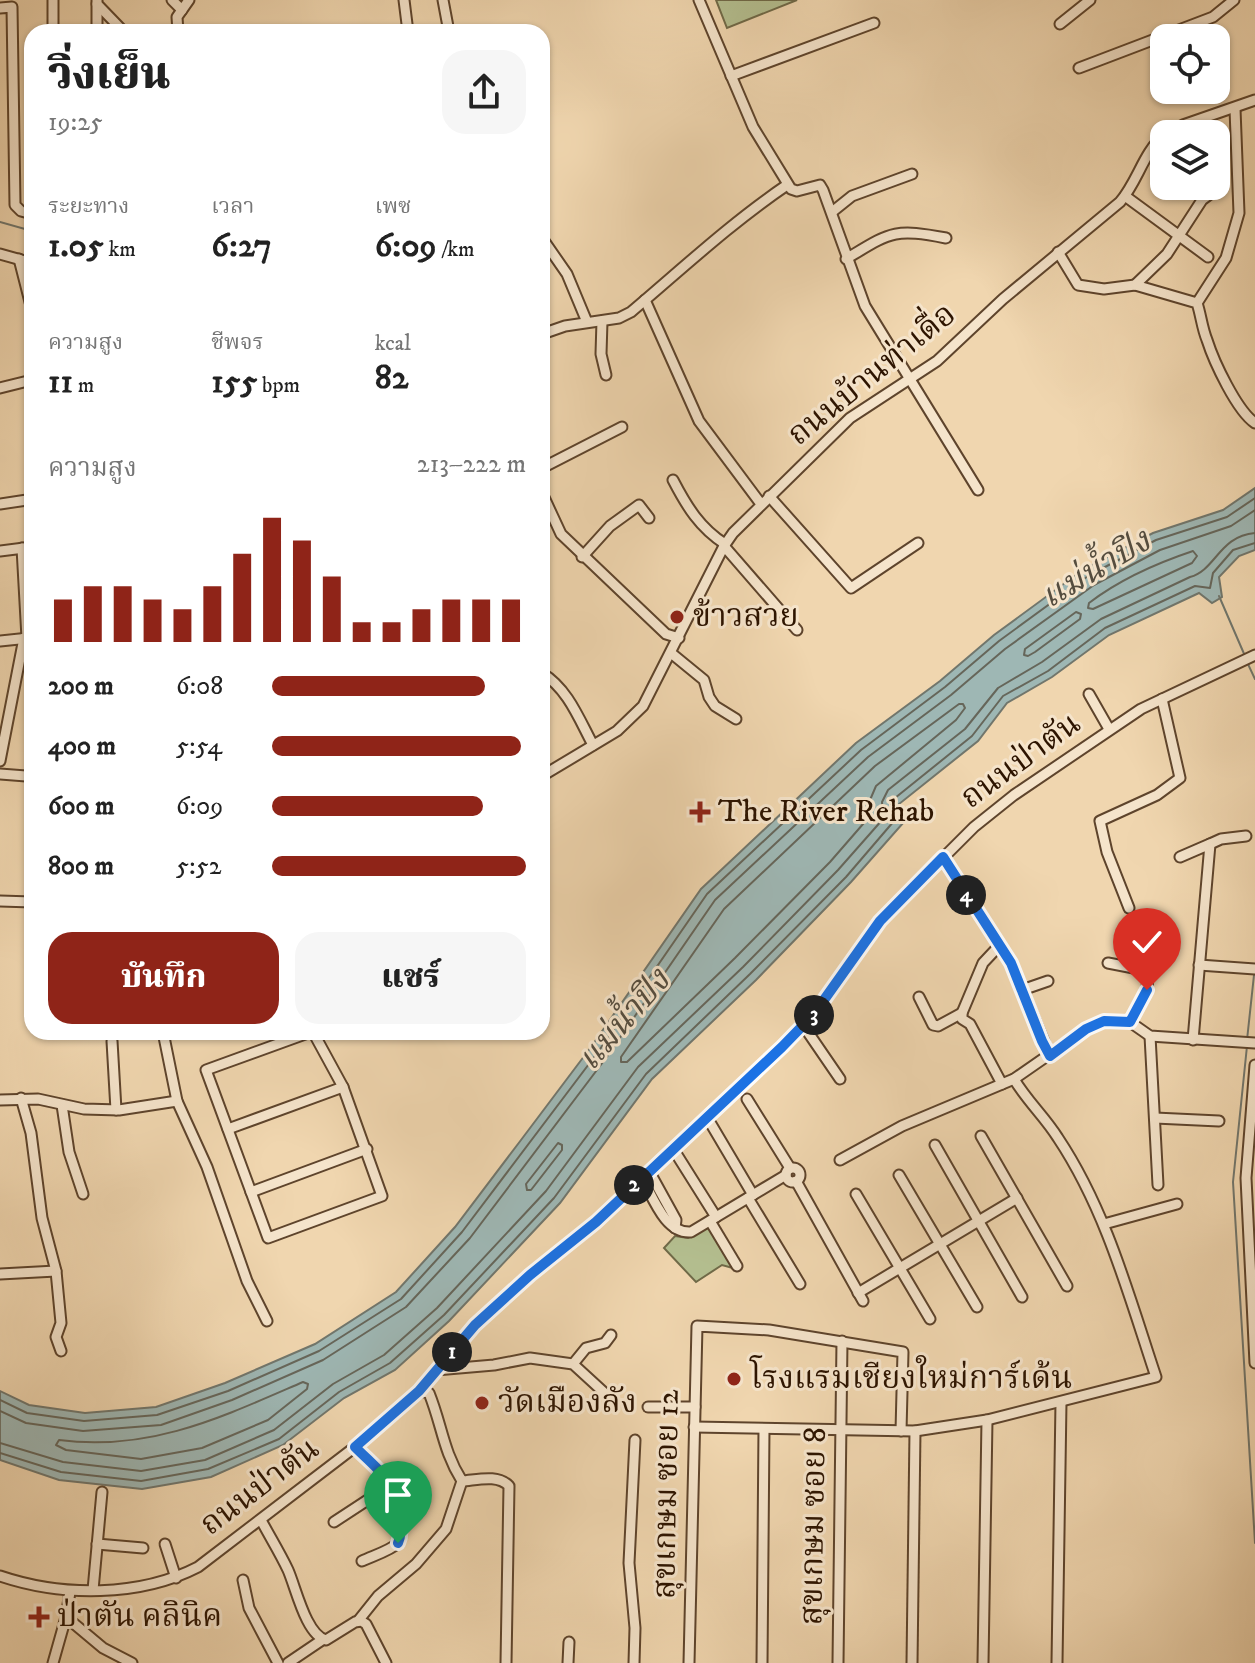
<!DOCTYPE html>
<html lang="th">
<meta charset="utf-8">
<style>
:root{--surface:#fff;--page:#f6f6f6;--text:#222;--muted:#767676;--accent:#8f2418}
body{margin:0;font-family:"IM FELL DW Pica","Noto Serif Thai",serif;background:var(--page);color:var(--text);height:100vh;display:flex;flex-direction:column;font-size:30px;white-space:nowrap}
*{box-sizing:border-box;margin:0}
p{font-size:26px;color:var(--muted)}
.icon{flex:none;width:44px;height:44px;fill:none;stroke:currentColor;stroke-width:2;stroke-linecap:round;stroke-linejoin:round}
.map{position:relative;flex:1;overflow:hidden}
.panel{position:absolute;left:24px;top:24px;width:526px;height:1016px;display:flex;flex-direction:column;background:var(--surface);border-radius:24px;box-shadow:0 2px 6px #0004}
.panel>*{flex:none}
.controls{position:absolute;left:1150px;top:24px;display:grid;gap:16px}
.controls a{display:grid;place-items:center;width:80px;height:80px;border-radius:16px;background:var(--surface);box-shadow:0 2px 6px #0004;font-size:40px}
.pin{position:absolute;display:grid;place-items:center;width:68px;height:68px;color:#fff;margin:-82px -34px;border-radius:50% 50% 50% 0;rotate:-45deg;box-shadow:0 0 8px #0007}
.pin .icon{rotate:45deg}
.km{position:absolute;width:40px;height:40px;margin:-20px;border-radius:50%;background:#222;color:#fff;font-size:22px;line-height:40px;text-align:center}
.round{display:grid;place-items:center;flex:none;width:84px;height:84px;border-radius:24px;background:var(--page)}
.summary{display:flex;align-items:center;justify-content:space-between;height:136px;padding:0 24px}
h1{font-size:44px;font-weight:800;line-height:60px}
.metrics{display:grid;grid-template-columns:repeat(3,1fr);gap:12px;height:136px;padding:8px 24px}
.metrics div{display:grid;align-content:center}
.metrics b{font-size:34px;font-weight:800}
.metrics small{font-size:22px;font-weight:400}
.metrics p{font-size:22px}
.chart{height:224px;padding:16px 24px}
.chart p{display:flex;justify-content:space-between}
.chart svg{width:100%;height:144px;margin-top:8px;stroke:var(--accent);stroke-width:6}
.primary-button{display:flex;gap:16px;margin-top:auto;padding:16px 24px}
.primary-button a{flex:1;height:92px;border-radius:24px;background:var(--accent);color:#fff;font-size:32px;font-weight:800;line-height:92px;text-align:center}
.primary-button a+a{background:var(--page);color:var(--text)}
ul{padding:0 24px;list-style:none;font-size:26px}
li{display:grid;grid-template-columns:128px 96px 1fr;align-items:center;height:60px}
li i{height:20px;border-radius:10px;background:var(--accent)}
.map>svg:first-child{display:block}
</style>
<div class="map">
<svg width="1255" height="1663" viewBox="0 0 1255 1663">
<rect width="100%" height="100%" fill="#f0d6af"/>
<filter id="stains"><feTurbulence type="fractalNoise" baseFrequency=".0025" numOctaves="4"/><feColorMatrix values="0 0 0 0 .2 0 0 0 0 .09 0 0 0 0 .02 0 0 0 .5 -.17"/></filter>
<radialGradient id="worn" r=".72"><stop offset=".6" stop-color="#630" stop-opacity="0"/><stop offset="1" stop-color="#630" stop-opacity=".3"/></radialGradient>
<g fill="#b4bf90" stroke="#706a48" stroke-width="2">
<polygon points="716,0 797,0 727,28"/>
<polygon points="708,1227 733,1268 722,1265 696,1282 664,1248 675,1236 688,1238"/>
</g>
<polygon fill="#9eb7b4" stroke="#71766c" stroke-width="2" points="1255,488 1255,550 1239,556 1219,577 1222,597 1212,603 1199,593 1109,635 1052,677 1007,703 978,741 899,804 904,822 851,882 756,980 652,1079 560,1203 449,1321 395,1370 344,1398 283,1445 211,1477 142,1489 59,1480 0,1460 0,1391 29,1405 85,1413 156,1407 225,1383 315,1344 396,1292 455,1227 521,1140 591,1047 701,889 856,743 940,681 994,635 1084,569 1153,533 1223,510"/>
<g fill="none" stroke-linecap="round" stroke-linejoin="round">
<g stroke="#66665a" stroke-width="2">
<path d="M1193,551L1197,556L1192,563L1093,609L1088,608L1089,603C1119,580 1157,563 1193,551Z"/>
<polygon points="1076,612 1081,614 1080,619 1035,652 1028,656 1024,655 1025,649"/>
<polygon points="959,704 963,704 965,708 956,720 876,786 870,800 870,816 830,862 735,958 627,1062 621,1062 621,1057 724,909 875,766"/>
<polygon points="558,1143 562,1145 562,1150 531,1190 527,1190 526,1184"/>
<path d="M303,1382L308,1384L307,1389L268,1420L202,1448L141,1459L66,1450L56,1445L59,1440C150,1452 222,1417 303,1382Z"/>
<polyline points="0,1400 27,1413 84,1421 157,1415 228,1391 319,1351 401,1299 462,1232 598,1052 707,894 861,750 945,687 999,641 1088,576 1156,540 1227,517 1255,498"/>
<polyline points="0,1411 26,1423 83,1431 161,1425 232,1400 323,1360 406,1307 470,1238 606,1058 715,900 868,757 951,695 1005,649 1094,585 1160,550 1231,526 1255,510"/>
<path d="M0,1443L63,1462L141,1471L205,1460L274,1430L333,1384L384,1355L437,1308L546,1191L638,1067L743,967L838,870L883,819L882,802L888,790L965,729L998,688L1042,662L1101,619L1190,577C1216,570 1219,536 1255,533"/>
<polyline points="0,1453 61,1472 141,1481 208,1469 279,1439 339,1392 390,1363 444,1315 554,1198 646,1074 750,974 846,877 894,821 891,805 895,798 972,736 1003,696 1048,671 1105,628 1195,586 1210,588 1213,573 1233,550 1255,543"/>
</g>
<g stroke="#71766c" stroke-width="2">
<polyline points="0,222 32,231"/>
<polyline points="1219,596 1245,656"/>
<polyline points="1247,662 1255,679"/>
<polyline points="1247,1040 1254,975"/>
<polyline points="1247,1046 1233,1182 1255,1543"/>
</g>
<defs>
<g id="minor">
<polyline points="53,0 53,32"/>
<polyline points="97,0 97,4 124,32"/>
<polyline points="172,0 182,10"/>
<polyline points="404,0 408,32"/>
<polyline points="443,0 449,32"/>
<polyline points="699,0 753,127 791,189 797,191 820,185 823,190 865,306 978,490"/>
<polyline points="97,4 97,32"/>
<polyline points="0,8 12,7 15,205 21,211 32,214"/>
<polyline points="1060,24 1090,0"/>
<polyline points="178,32 177,17 189,0"/>
<polyline points="1079,68 1213,17 1234,0"/>
<polyline points="731,76 874,23"/>
<polyline points="1166,134 1183,125 1255,100"/>
<polyline points="1125,196 1208,257"/>
<polyline points="832,212 852,196 912,174"/>
<polyline points="542,238 567,274 587,322"/>
<path d="M1058,252L1078,285L1104,289L1135,285L1197,303C1201,315 1202,328 1207,340C1214,362 1237,411 1255,423"/>
<polyline points="0,254 32,263"/>
<polyline points="19,259 32,310"/>
<path d="M846,259C891,232 893,228 946,238"/>
<polyline points="1135,285 1167,254 1202,200 1214,191"/>
<polyline points="645,300 699,421 761,504"/>
<polyline points="1197,303 1226,258 1239,213 1235,109"/>
<polyline points="602,321 601,354 606,375"/>
<path d="M542,334L565,326L619,318L631,312C683,268 731,223 787,185"/>
<polyline points="0,388 32,380"/>
<polyline points="542,468 622,427"/>
<path d="M673,480C687,507 700,528 725,544"/>
<polyline points="542,493 561,534 666,634 679,638"/>
<polyline points="769,496 851,588 918,543"/>
<polyline points="0,504 27,500"/>
<polyline points="724,546 797,630"/>
<polyline points="22,548 27,638"/>
<polyline points="0,551 32,547"/>
<polyline points="582,557 610,526 639,505 649,518"/>
<polyline points="0,641 29,638"/>
<polyline points="671,653 704,680 709,697 715,706 736,719"/>
<path d="M542,673C568,689 579,719 593,745"/>
<polyline points="1089,694 1109,729"/>
<polyline points="0,761 24,638"/>
<polyline points="0,774 26,776 32,774"/>
<path d="M542,776L617,731L643,706L724,546L733,533L850,418L937,361L1003,299L1120,202C1138,181 1143,153 1164,135"/>
<polyline points="1210,844 1221,839 1246,836"/>
<polyline points="943,857 1011,963 1050,1056"/>
<polyline points="1180,857 1210,844 1193,1040"/>
<polyline points="0,901 32,902"/>
<polyline points="1129,908 1107,852 1100,821 1157,795 1180,778 1162,699"/>
<polyline points="1131,935 1142,955 1144,970"/>
<polyline points="998,947 983,963 962,1013 962,1019 970,1024 1002,1084"/>
<polyline points="1108,963 1144,970 1148,974 1147,990 1130,1022"/>
<polyline points="1199,965 1255,969"/>
<polyline points="1022,990 1048,981"/>
<polyline points="919,997 933,1025 938,1026 962,1013"/>
<polyline points="803,1025 840,1079"/>
<polyline points="163,1032 177,1101 207,1167 247,1281 267,1321"/>
<polyline points="311,1032 206,1070 268,1238 382,1196 343,1087 313,1032"/>
<polyline points="1150,1036 1158,1185"/>
<polyline points="112,1041 116,1110"/>
<polyline points="1255,1065 1246,1178 1255,1363"/>
<polyline points="21,1098 31,1133 42,1218 56,1271 61,1323 56,1337 61,1351"/>
<polyline points="747,1099 790,1168"/>
<polyline points="0,1100 38,1099 84,1109 119,1110 177,1101"/>
<polyline points="62,1105 69,1152 83,1194"/>
<polyline points="1155,1118 1219,1121"/>
<polyline points="711,1124 753,1195"/>
<polyline points="228,1129 343,1087"/>
<polyline points="981,1136 1067,1286"/>
<polyline points="935,1145 1022,1297"/>
<polyline points="677,1155 716,1217"/>
<polyline points="840,1160 902,1126 1014,1079 1086,1029 1104,1021 1130,1022 1150,1036 1255,1043"/>
<circle cx="793" cy="1175" r="7"/>
<polyline points="649,1171 676,1220 675,1228"/>
<polyline points="899,1175 977,1307"/>
<path d="M642,1178C653,1197 665,1234 691,1232L786,1175"/>
<polyline points="796,1181 863,1301"/>
<polyline points="251,1192 367,1149"/>
<polyline points="856,1194 930,1319"/>
<polyline points="748,1198 800,1284"/>
<polyline points="710,1221 737,1266"/>
<polyline points="1104,1224 1177,1204"/>
<polyline points="0,1274 56,1271"/>
<polyline points="858,1293 1017,1198"/>
<polyline points="573,1364 586,1348 605,1343 611,1335"/>
<polyline points="436,1370 494,1365 530,1358 573,1364 609,1397"/>
<path d="M419,1391L429,1393C442,1425 443,1451 462,1481C477,1480 498,1474 509,1486L506,1663"/>
<polyline points="648,1407 695,1407"/>
<path d="M694,1427L915,1431L987,1420L1156,1377C1129,1296 1106,1210 1058,1138C1045,1117 1027,1101 1014,1079"/>
<path d="M261,1520C270,1537 280,1553 288,1570C296,1588 306,1635 326,1640L355,1622L361,1621L366,1624L386,1663"/>
<polyline points="334,1522 392,1484 355,1447"/>
<polyline points="97,1544 143,1548"/>
<polyline points="165,1544 176,1578"/>
<path d="M362,1561C372,1556 390,1551 398,1543C405,1535 395,1494 392,1484"/>
<path d="M0,1576C62,1597 140,1597 198,1567L355,1447L393,1415L419,1391L475,1325L530,1275L596,1222L782,1047L814,1014L880,921L974,827L1014,795L1141,709L1255,655"/>
<polyline points="243,1580 249,1608 278,1663"/>
<polyline points="93,1590 102,1492"/>
<polyline points="70,1592 66,1617 103,1648 132,1663"/>
<polyline points="358,1621 378,1596 416,1564 446,1529 462,1481"/>
<polyline points="53,1663 66,1617"/>
<polyline points="288,1663 322,1640"/>
<polyline points="568,1663 569,1642"/>
<polyline points="634,1663 635,1628 629,1563 635,1440"/>
<polyline points="689,1663 697,1326 769,1330 903,1352 901,1431"/>
<polyline points="762,1663 764,1429"/>
<polyline points="838,1663 842,1341"/>
<polyline points="912,1663 915,1431"/>
<polyline points="983,1663 987,1420"/>
<polyline points="1057,1663 1061,1402"/>
</g>
</defs>
<use href="#minor" stroke="#5e442c" stroke-width="13"/>
<use href="#minor" stroke="#f5e4cb" stroke-width="9"/>
</g>
<g fill="none" stroke-linecap="round" stroke-linejoin="round">
<defs>
<path id="route" d="M398,1543C402,1534 400,1527 399,1517C394,1478 382,1474 355,1447L419,1391L475,1325L530,1275L596,1222L782,1047L814,1014L880,921L943,857L1011,963L1042,1041L1050,1056L1086,1029L1104,1021L1130,1022L1147,990"/>
</defs>
<use href="#route" stroke="#fff" stroke-width="16"/>
<use href="#route" stroke="#1a73e8" stroke-width="10"/>
</g>
<g fill="#8f2418" stroke="#f5e4cb" stroke-width="3">
<circle cx="677" cy="617" r="8"/>
<path d="M696 800h8v8h8v8h-8v8h-8v-8h-8v-8h8z"/>
<circle cx="734" cy="1379" r="8"/>
<circle cx="482" cy="1403" r="8"/>
<path d="M35 1605h8v8h8v8h-8v8h-8v-8h-8v-8h8z"/>
</g>
<g text-anchor="middle" dominant-baseline="central" stroke-width="6" stroke-linejoin="round" paint-order="stroke">
<g font-size="32" fill="#2d1400" stroke="#f5e4cb">
<text transform="translate(872 375) rotate(-39)">ถนนบ้านท่าเดื่อ</text>
<text transform="translate(1021 761) rotate(-36)">ถนนป่าตัน</text>
<text transform="translate(260 1487) rotate(-37)">ถนนป่าตัน</text>
<text transform="translate(667 1494) rotate(-89)">สุขเกษม ซอย 12</text>
<text transform="translate(814 1526) rotate(-89)">สุขเกษม ซอย 8</text>
</g>
<g font-size="32" fill="#2d1400" stroke="#f5e4cb" text-anchor="start">
<text x="693" y="617">ข้าวสวย</text>
<text x="718" y="812">The River Rehab</text>
<text x="750" y="1379">โรงแรมเชียงใหม่การ์เด้น</text>
<text x="498" y="1403">วัดเมืองลัง</text>
<text x="57" y="1617">ป่าตัน คลินิค</text>
</g>
<g font-size="34" font-style="italic" fill="#554d3f" stroke="#f5e4cb">
<text transform="translate(1096 569) rotate(-31)">แม่น้ำปิง</text>
<text transform="translate(624 1020) rotate(-49)">แม่น้ำปิง</text>
</g>
</g>
<rect width="100%" height="100%" filter="url(#stains)"/>
<rect width="100%" height="100%" fill="url(#worn)"/>
</svg>
<div class="controls">
<a><svg class="icon" aria-label="locate" viewBox="0 0 24 24"><circle cx="12" cy="12" r="6"/><path d="M12 2v4M12 18v4M2 12h4M18 12h4"/></svg></a>
<a><svg class="icon" aria-label="layers" viewBox="0 0 24 24"><path d="M12 4l9 5-9 5-9-5zM3 14l9 5 9-5"/></svg></a>
</div>
<div class="pin" style="left:398px;top:1543px;background:#1e9e55"><svg class="icon" aria-label="arrive" viewBox="0 0 24 24"><path d="M6 21V4h12l-3 4 3 4H6"/></svg></div>
<div class="pin" style="left:1147px;top:990px;background:#d93025"><svg class="icon" aria-label="check" viewBox="0 0 24 24"><path d="M5 12l5 5 9-10"/></svg></div>
<b class="km" style="left:452px;top:1352px">1</b>
<b class="km" style="left:634px;top:1185px">2</b>
<b class="km" style="left:814px;top:1015px">3</b>
<b class="km" style="left:966px;top:895px">4</b>
<section class="panel">
<div class="summary"><div><h1>วิ่งเย็น</h1><p>19:25</p></div><a class="round"><svg class="icon" aria-label="share" viewBox="0 0 24 24"><path d="M12 15V3M7 8l5-5 5 5M5 13v7h14v-7"/></svg></a></div>
<div class="metrics">
<div><p>ระยะทาง</p><b>1.05<small> km</small></b></div>
<div><p>เวลา</p><b>6:27</b></div>
<div><p>เพซ</p><b>6:09<small> /km</small></b></div>
</div>
<div class="metrics">
<div><p>ความสูง</p><b>11<small> m</small></b></div>
<div><p>ชีพจร</p><b>155<small> bpm</small></b></div>
<div><p>kcal</p><b>82</b></div>
</div>
<div class="chart"><p><span>ความสูง</span>213–222 m</p>
<svg viewBox="0 0 160 44" preserveAspectRatio="none"><path d="M5 44V31M15 44V27M25 44V27M35 44V31M45 44V34M55 44V27M65 44V17M75 44V6M85 44V13M95 44V24M105 44V38M115 44V38M125 44V34M135 44V31M145 44V31M155 44V31"/></svg>
</div>
<ul>
<li><b>200 m</b>6:08<i style="width:84%"></i></li>
<li><b>400 m</b>5:54<i style="width:98%"></i></li>
<li><b>600 m</b>6:09<i style="width:83%"></i></li>
<li><b>800 m</b>5:52<i style="width:100%"></i></li>
</ul>
<div class="primary-button"><a>บันทึก</a><a>แชร์</a></div>
</section>
</div>
